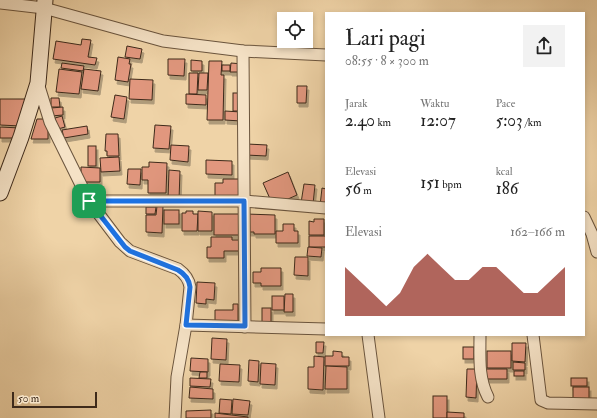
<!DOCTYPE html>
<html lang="id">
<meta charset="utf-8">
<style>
:root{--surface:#fff;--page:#f2f2f2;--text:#222;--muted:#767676;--accent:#8f2418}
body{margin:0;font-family:"IM FELL Double Pica",serif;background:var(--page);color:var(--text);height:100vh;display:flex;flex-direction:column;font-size:15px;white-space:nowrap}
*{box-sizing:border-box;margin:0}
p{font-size:13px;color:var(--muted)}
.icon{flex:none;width:22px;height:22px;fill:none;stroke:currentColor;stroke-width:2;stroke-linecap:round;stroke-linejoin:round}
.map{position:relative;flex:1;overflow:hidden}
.side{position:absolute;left:325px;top:12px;width:260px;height:324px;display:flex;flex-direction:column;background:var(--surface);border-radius:0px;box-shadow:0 2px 6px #0003}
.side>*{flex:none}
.buttons{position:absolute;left:277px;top:12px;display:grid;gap:8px}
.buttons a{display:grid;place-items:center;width:36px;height:36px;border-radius:0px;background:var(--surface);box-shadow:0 2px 6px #0003;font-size:20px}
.scale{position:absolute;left:12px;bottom:10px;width:85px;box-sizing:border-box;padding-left:4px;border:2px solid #3e2a1a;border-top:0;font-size:11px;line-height:14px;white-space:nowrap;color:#3e2a1a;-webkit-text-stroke:3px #f5e2c6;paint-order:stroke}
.pin{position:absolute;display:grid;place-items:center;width:34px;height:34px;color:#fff;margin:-17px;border-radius:8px;box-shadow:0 2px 6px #0006}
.round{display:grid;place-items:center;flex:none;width:42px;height:42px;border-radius:0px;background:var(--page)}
.summary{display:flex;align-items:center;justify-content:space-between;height:68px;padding:0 20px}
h1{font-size:22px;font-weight:600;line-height:30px}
.stats{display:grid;grid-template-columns:repeat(3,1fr);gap:6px;height:68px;padding:4px 20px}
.stats div{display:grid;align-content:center}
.stats b{font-size:17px;font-weight:600}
.stats small{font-size:11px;font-weight:400}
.stats p{font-size:11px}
.chart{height:112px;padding:8px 20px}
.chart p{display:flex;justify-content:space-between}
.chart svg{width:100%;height:72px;margin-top:4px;fill:var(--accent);opacity:.7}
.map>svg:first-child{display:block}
</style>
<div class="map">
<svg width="597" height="418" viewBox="0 0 597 418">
<defs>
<filter id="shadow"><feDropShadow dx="2" dy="4" stdDeviation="0" flood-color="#0004"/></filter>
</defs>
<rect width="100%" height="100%" fill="#efd3a7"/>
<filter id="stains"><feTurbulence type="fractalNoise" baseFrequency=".005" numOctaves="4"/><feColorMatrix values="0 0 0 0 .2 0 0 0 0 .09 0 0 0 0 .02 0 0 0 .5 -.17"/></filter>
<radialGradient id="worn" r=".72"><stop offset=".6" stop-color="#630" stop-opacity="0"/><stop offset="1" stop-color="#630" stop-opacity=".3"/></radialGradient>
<g fill="#e1977e" stroke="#3e2a1a" filter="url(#shadow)">
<polygon points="82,39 91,40 88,57 97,58 95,65 53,59 56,41 81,45"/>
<polygon points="127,46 142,49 140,59 125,57"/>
<polygon points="118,57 130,59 129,64 131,64 128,82 115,80"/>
<polygon points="168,59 185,59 184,76 168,75"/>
<polygon points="191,60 202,61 202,71 191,71"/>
<polygon points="209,61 222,61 221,75 224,75 223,120 207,120"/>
<polygon points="62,63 84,66 83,71 61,68"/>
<polygon points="231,63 243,64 243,72 230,72"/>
<rect x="222" y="65" width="8" height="6"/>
<polygon points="59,69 82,72 79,94 56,92"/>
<polygon points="84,69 101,71 98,91 81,89"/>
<polygon points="189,73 198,73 197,94 189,94"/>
<polygon points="199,73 208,73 207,90 198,90"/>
<polygon points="130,79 153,80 152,100 129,99"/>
<polygon points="297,86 307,86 306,103 297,103"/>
<rect x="233" y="93" width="9" height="18"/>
<polygon points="186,94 206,95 206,105 186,104"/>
<polygon points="115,95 127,97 124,119 111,117"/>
<polygon points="51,98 59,98 60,107 51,107"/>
<polygon points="0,99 28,99 21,126 0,125"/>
<polygon points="63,107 63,115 51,116 51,108"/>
<polygon points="225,111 241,112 241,121 225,120"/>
<polygon points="62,116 65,127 58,129 55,118"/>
<polygon points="37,119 48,119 48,139 31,139"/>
<polygon points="155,125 171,126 169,149 153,148"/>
<polygon points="87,126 88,134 64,138 62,130"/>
<polygon points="0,127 20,128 20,138 0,138"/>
<polygon points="106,134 118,134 119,156 107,156 107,151 105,151"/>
<polygon points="247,144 267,145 266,156 246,155"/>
<polygon points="171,145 189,146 188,162 170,160"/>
<rect x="88" y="146" width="8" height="20"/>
<polygon points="119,157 120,171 101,172 100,158"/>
<polygon points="206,160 232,161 232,175 206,174"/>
<polygon points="149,162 167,163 166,193 148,193 148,180 142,180 142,167 149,167"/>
<polygon points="81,167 100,168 100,182 81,182"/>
<polygon points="128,169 141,169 140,185 127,184"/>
<polygon points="169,170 180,171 179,200 168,199"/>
<polygon points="288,172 297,195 279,203 276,198 271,201 263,183"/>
<polygon points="223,179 240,179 240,200 215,199 215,183 223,183"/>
<polygon points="304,184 315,185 313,204 301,203"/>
<polygon points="322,188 326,189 326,206 320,206"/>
<polygon points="157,206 163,206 162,233 146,232 146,215 156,215"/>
<polygon points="146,207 156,207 155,214 146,214"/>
<rect x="164" y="210" width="15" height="14"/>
<polygon points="186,211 193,211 193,214 198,214 197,231 182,231 182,213 186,213"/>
<polygon points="198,211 212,212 212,231 198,231"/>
<rect x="214" y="214" width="29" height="21"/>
<polygon points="246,214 275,215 275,234 254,234 254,232 246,232"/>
<polygon points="314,219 324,219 324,235 309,235 309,221 314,222"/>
<polygon points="283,224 294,224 294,231 298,231 298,243 276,243 276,231 283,231"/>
<rect x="309" y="236" width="17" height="11"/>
<polygon points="211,237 232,237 232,240 240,240 240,251 224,251 224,258 207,258 207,247 211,247"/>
<polygon points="308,247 322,248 321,257 307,256"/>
<polygon points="295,257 308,257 308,276 294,275"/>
<polygon points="261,268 281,268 281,286 261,286 261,283 253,283 253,272 261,272"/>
<polygon points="197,282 215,283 214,300 206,299 206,304 196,303"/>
<polygon points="285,294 293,294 293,312 284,312"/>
<rect x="272" y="296" width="12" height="14"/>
<polygon points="233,304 238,304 238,324 215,324 215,310 233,310"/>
<rect x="262" y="308" width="9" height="18"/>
<polygon points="212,338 227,339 226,360 211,359"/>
<polygon points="316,342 324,342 323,353 316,353"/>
<polygon points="512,343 526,343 525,362 512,361"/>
<rect x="463" y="347" width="11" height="12"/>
<polygon points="333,351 342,352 342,357 349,357 349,366 325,366 325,356 333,356"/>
<rect x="487" y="351" width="24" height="17"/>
<polygon points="314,356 324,357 323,390 308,389 308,367 314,367"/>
<polygon points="191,358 208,359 208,372 190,371"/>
<polygon points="249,360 259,361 258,382 248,381"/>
<polygon points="513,362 525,363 525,370 513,370"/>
<polygon points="261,363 276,364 275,385 260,384"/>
<polygon points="220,364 240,365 239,382 219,381"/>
<polygon points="326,366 347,367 347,389 325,389"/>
<polygon points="467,369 477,369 476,398 466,397"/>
<polygon points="484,369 507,369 507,379 483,379"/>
<rect x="514" y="371" width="10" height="5"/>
<polygon points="200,372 207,372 207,378 199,378"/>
<polygon points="190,378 211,379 210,387 190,386"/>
<rect x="571" y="378" width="16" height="8"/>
<polygon points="190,387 213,389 213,399 189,398"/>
<rect x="573" y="387" width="16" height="15"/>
<rect x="433" y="396" width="14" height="22"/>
<polygon points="220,399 232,400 231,414 219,413"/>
<polygon points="233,399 250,401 248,415 232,414"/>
<polygon points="211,410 211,418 186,418 186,411"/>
<polygon points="447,412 464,413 464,418 447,418"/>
<polygon points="215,413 248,417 248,418 215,418"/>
</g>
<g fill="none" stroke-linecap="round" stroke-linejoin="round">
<defs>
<g id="street">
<polyline points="0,3 44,8 163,41 243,51 326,55"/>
<polyline points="243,51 245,327"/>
<path d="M38,83L50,122L89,201L120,242L130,251L178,269C185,274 189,279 190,287L186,325L177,377L175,418"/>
<polyline points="89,201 244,201 326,208"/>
<polyline points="584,217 592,234 597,252"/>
<polyline points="186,325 326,329"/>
<polyline points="368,335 379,418"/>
<path d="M480,335C480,356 478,378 488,397"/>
<polyline points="533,335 541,400 548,403 597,404"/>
</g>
<polyline id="secondary" points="0,193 21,137 38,83 45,0"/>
</defs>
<use href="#street" stroke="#6a543d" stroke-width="13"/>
<use href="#secondary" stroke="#3e2a1a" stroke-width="17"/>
<use href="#street" stroke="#f5e2c6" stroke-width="11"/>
<use href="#secondary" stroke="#f5e2c6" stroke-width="15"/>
</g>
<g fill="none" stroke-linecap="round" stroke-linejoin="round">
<defs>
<path id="route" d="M89,201H244L245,326L186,325L190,287C189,279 185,274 178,270L130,251L125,247Z"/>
</defs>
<use href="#route" stroke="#fff" stroke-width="8"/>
<use href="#route" stroke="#1a73e8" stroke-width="5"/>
</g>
<rect width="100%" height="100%" filter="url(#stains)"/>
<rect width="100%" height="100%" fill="url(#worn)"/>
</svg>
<div class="buttons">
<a><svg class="icon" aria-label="locate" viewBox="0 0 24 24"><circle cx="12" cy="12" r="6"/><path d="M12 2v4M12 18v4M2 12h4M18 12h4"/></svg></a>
</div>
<div class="scale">50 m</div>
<div class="pin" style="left:89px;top:201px;background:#1e9e55"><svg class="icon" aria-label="arrive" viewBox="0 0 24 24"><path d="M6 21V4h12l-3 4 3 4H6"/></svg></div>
<section class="side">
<div class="summary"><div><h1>Lari pagi</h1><p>08:55 · 8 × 300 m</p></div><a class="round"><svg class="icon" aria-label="share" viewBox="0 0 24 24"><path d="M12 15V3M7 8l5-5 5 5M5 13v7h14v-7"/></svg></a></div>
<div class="stats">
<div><p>Jarak</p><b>2.40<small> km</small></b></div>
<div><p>Waktu</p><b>12:07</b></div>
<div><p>Pace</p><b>5:03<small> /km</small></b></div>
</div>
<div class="stats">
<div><p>Elevasi</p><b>56<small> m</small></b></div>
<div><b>151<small> bpm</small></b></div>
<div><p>kcal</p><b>186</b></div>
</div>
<div class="chart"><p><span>Elevasi</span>162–166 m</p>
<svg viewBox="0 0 160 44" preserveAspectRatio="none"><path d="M0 44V14L10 22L20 30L30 38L40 30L50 14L60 6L70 14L80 22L90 22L100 14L110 14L120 22L130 30L140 30L150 22L160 14V44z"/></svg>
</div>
</section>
</div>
